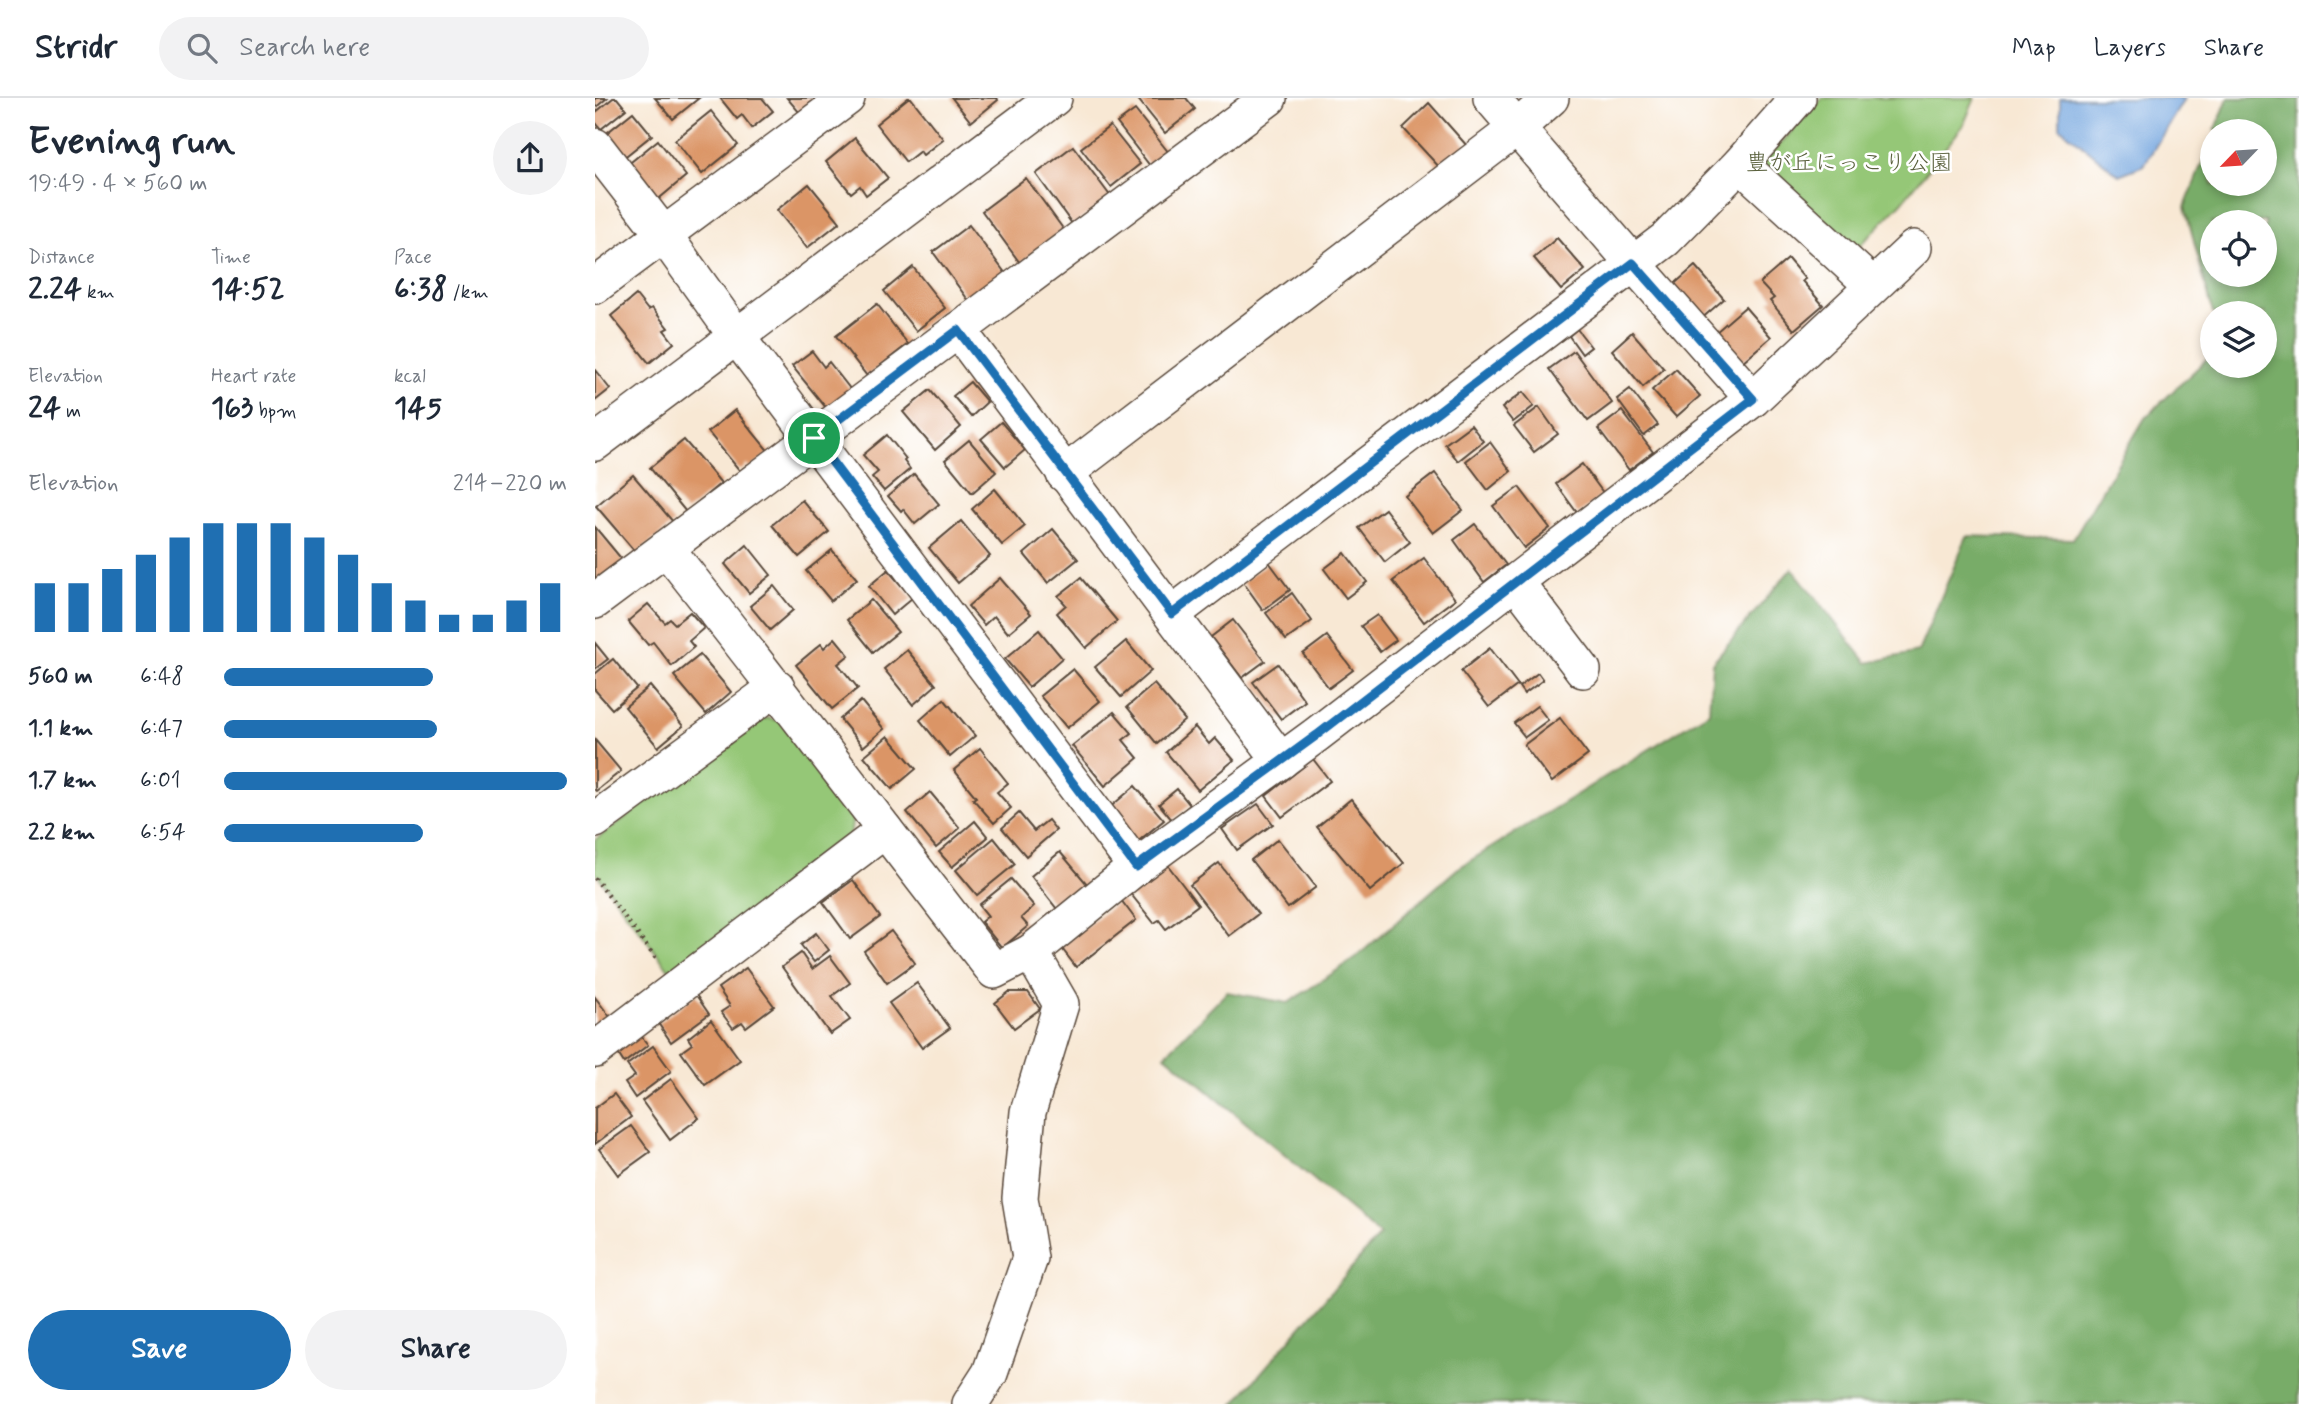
<!DOCTYPE html>
<meta charset="utf-8">
<style>
:root{--surface:#fff;--page:#f2f2f3;--text:#1f2937;--muted:#747a83;--line:#e0e1e3;--accent:#1f6fb2}
body{margin:0;font-family:Mynerve,"Klee One",sans-serif;background:var(--page);color:var(--text);height:100vh;display:flex;flex-direction:column;font-size:26px;white-space:nowrap}
*{box-sizing:border-box;margin:0}
p{font-size:23px;color:var(--muted)}
.icon{flex:none;width:38px;height:38px;fill:none;stroke:currentColor;stroke-width:2;stroke-linecap:round;stroke-linejoin:round}
.map{position:relative;flex:1;overflow:hidden}
.details{display:flex;flex-direction:column;background:var(--surface);width:595px}
.details>*{flex:none}
.needle{width:46px;rotate:245deg}
.buttons{position:absolute;left:1605px;top:21px;display:grid;gap:14px}
.buttons a{display:grid;place-items:center;width:77px;height:77px;border-radius:50%;background:var(--surface);box-shadow:0 4px 10px #0003;font-size:35px}
.pin{position:absolute;display:grid;place-items:center;width:60px;height:60px;color:#fff;margin:-30px;border:4px solid #fff;border-radius:50%;box-shadow:0 2px 7px #0007}
.round{display:grid;place-items:center;flex:none;width:74px;height:74px;border-radius:37px;background:var(--page)}
.summary{display:flex;align-items:center;justify-content:space-between;height:119px;padding:0 28px}
h1{font-size:38px;font-weight:700;line-height:52px}
.figures{display:grid;grid-template-columns:repeat(3,1fr);gap:10px;height:119px;padding:7px 28px}
.figures div{display:grid;align-content:center}
.figures b{font-size:30px;font-weight:700}
.figures small{font-size:19px;font-weight:400}
.figures p{font-size:19px}
.chart{height:196px;padding:14px 28px}
.chart p{display:flex;justify-content:space-between}
.chart svg{width:100%;height:126px;margin-top:7px;stroke:var(--accent);stroke-width:6}
.action{display:flex;gap:14px;margin-top:auto;padding:14px 28px}
.action a{flex:1;height:80px;border-radius:42px;background:var(--accent);color:#fff;font-size:28px;font-weight:700;line-height:80px;text-align:center}
.action a+a{background:var(--page);color:var(--text)}
ul{padding:0 28px;list-style:none;font-size:23px}
li{display:grid;grid-template-columns:112px 84px 1fr;align-items:center;height:52px}
li i{height:18px;border-radius:9px;background:var(--accent)}
header{display:flex;align-items:center;gap:42px;box-sizing:border-box;height:98px;padding:0 35px;background:var(--surface);border-bottom:2px solid var(--line)}
header strong{font-size:33px}
nav{display:flex;gap:38px;margin-inline-start:auto;font-size:24px}
.search{width:490px;height:63px;background:var(--page);display:flex;align-items:center;gap:18px;box-sizing:border-box;padding:0 24px;border-radius:38px;color:var(--muted);font-size:26px}
main{display:flex;flex:1;min-height:0}
.map>svg:first-child{display:block}
</style>
<header>
<strong>Stridr</strong>
<div class="search"><svg class="icon" aria-label="search" viewBox="0 0 24 24"><circle cx="10" cy="10" r="6"/><path d="M15 15l6 6"/></svg>Search here</div>
<nav><a>Map</a><a>Layers</a><a>Share</a></nav>
</header>
<main>
<section class="details">
<div class="summary"><div><h1>Evening run</h1><p>19:49 · 4 × 560 m</p></div><a class="round"><svg class="icon" aria-label="share" viewBox="0 0 24 24"><path d="M12 15V3M7 8l5-5 5 5M5 13v7h14v-7"/></svg></a></div>
<div class="figures">
<div><p>Distance</p><b>2.24<small> km</small></b></div>
<div><p>Time</p><b>14:52</b></div>
<div><p>Pace</p><b>6:38<small> /km</small></b></div>
</div>
<div class="figures">
<div><p>Elevation</p><b>24<small> m</small></b></div>
<div><p>Heart rate</p><b>163<small> bpm</small></b></div>
<div><p>kcal</p><b>145</b></div>
</div>
<div class="chart"><p><span>Elevation</span>214–220 m</p>
<svg viewBox="0 0 160 44" preserveAspectRatio="none"><path d="M5 44V27M15 44V27M25 44V22M35 44V17M45 44V11M55 44V6M65 44V6M75 44V6M85 44V11M95 44V17M105 44V27M115 44V33M125 44V38M135 44V38M145 44V33M155 44V27"/></svg>
</div>
<ul>
<li><b>560 m</b>6:48<i style="width:61%"></i></li>
<li><b>1.1 km</b>6:47<i style="width:62%"></i></li>
<li><b>1.7 km</b>6:01<i style="width:100%"></i></li>
<li><b>2.2 km</b>6:54<i style="width:58%"></i></li>
</ul>
<div class="action"><a>Save</a><a>Share</a></div>
</section>
<div class="map">
<svg width="1704" height="1306" viewBox="0 0 1704 1306">
<rect width="100%" height="100%" fill="#fff"/>
<filter id="ink" filterUnits="userSpaceOnUse"><feTurbulence type="fractalNoise" baseFrequency=".0143" numOctaves="2"/><feDisplacementMap in="SourceGraphic" scale="14" xChannelSelector="R" yChannelSelector="G"/><feConvolveMatrix kernelMatrix="1 2 1 2 8 2 1 2 1" color-interpolation-filters="sRGB"/></filter>
<filter id="wash" filterUnits="userSpaceOnUse"><feTurbulence type="fractalNoise" baseFrequency=".00686" numOctaves="4" result="noise"/><feDisplacementMap in="SourceGraphic" scale="28" xChannelSelector="R" yChannelSelector="G"/><feGaussianBlur stdDeviation="1.57" result="paint"/><feColorMatrix in="noise" values="0 0 0 0 0 0 0 0 0 0 0 0 0 0 0 0 0 1.4 0 .05"/><feComposite in="paint" operator="in"/></filter>
<g filter="url(#wash)">
<rect width="100%" height="100%" fill="#f8e8d4"/>
<g fill="#95c777" stroke="#68784a" stroke-width="2">
<polygon points="1227,0 1380,0 1368,28 1307,104 1257,156 1164,69"/>
<polygon points="172,620 190,624 254,706 258,719 255,739 75,873 0,774 0,742 161,623"/>
</g>
<path fill="#78ac68" stroke="#5a6b43" stroke-width="2" fill-rule="evenodd" d="M1633,0H1704V1306H639L785,1137L570,957L632,894L693,905L759,861L862,771L1114,614L1117,565L1197,470L1272,565L1323,554L1372,438L1478,441L1550,320L1617,256V268H1670V215H1618L1590,109L1617,40V86H1670V33H1620ZM1617,124H1670V177H1617Z"/>
<polygon fill="#72a4de" stroke="#56677e" stroke-width="2" points="1465,0 1590,0 1549,67 1524,77 1465,29"/>
<g id="blocks">
<g fill="#db9566">
<polygon points="0,0 12,0 0,10"/>
<polygon points="18,0 22,0 31,11 6,31 0,24 0,15"/>
<polygon points="60,0 104,0 78,21"/>
<polygon points="125,0 167,0 178,13 157,30 147,17 142,21"/>
<polygon points="192,0 222,0 204,14"/>
<polygon points="313,0 316,0 348,41 328,57 325,53 311,64 281,26"/>
<polygon points="357,0 402,0 403,2 376,24"/>
<polygon points="542,0 591,0 600,11 570,35"/>
<polygon points="834,5 873,49 847,72 808,30"/>
<polygon points="540,12 574,55 556,69 522,25"/>
<polygon points="116,13 143,47 107,76 80,42"/>
<polygon points="38,14 57,37 27,61 8,38"/>
<polygon points="515,28 545,66 516,89 486,50"/>
<polygon points="260,40 293,80 271,97 265,88 256,95 231,64"/>
<polygon points="63,42 91,78 54,109 25,73"/>
<polygon points="478,48 516,99 478,127 441,76"/>
<polygon points="431,80 469,132 425,165 387,113"/>
<polygon points="214,86 245,124 212,150 182,112"/>
<polygon points="374,127 411,176 374,203 338,154"/>
<polygon points="962,140 990,172 966,192 939,160"/>
<polygon points="1193,161 1210,181 1207,183 1228,207 1199,232 1175,203 1179,200 1165,185"/>
<polygon points="1100,168 1129,201 1105,222 1076,189"/>
<polygon points="318,169 350,210 321,233 289,193"/>
<polygon points="41,197 53,212 57,210 73,230 69,232 79,245 54,265 16,218"/>
<polygon points="282,206 313,246 272,278 241,238"/>
<polygon points="1150,209 1176,239 1147,264 1121,234"/>
<polygon points="982,231 996,249 987,256 974,238"/>
<polygon points="1037,234 1069,271 1048,289 1017,252"/>
<polygon points="217,253 229,269 234,264 259,296 232,311 197,268"/>
<polygon points="979,253 1017,305 993,323 954,271"/>
<polygon points="1081,271 1105,298 1081,319 1057,292"/>
<polygon points="0,272 15,291 0,303"/>
<polygon points="375,284 392,304 376,319 358,298"/>
<polygon points="1035,291 1063,327 1049,338 1022,301"/>
<polygon points="335,292 366,329 340,352 308,314"/>
<polygon points="928,294 939,308 918,324 907,310"/>
<polygon points="944,309 963,336 939,354 919,328"/>
<polygon points="140,312 175,355 155,371 152,367 145,373 113,334"/>
<polygon points="1027,313 1058,354 1034,372 1003,331"/>
<polygon points="406,324 430,352 410,369 386,341"/>
<polygon points="876,327 888,343 863,363 850,346"/>
<polygon points="292,337 311,361 309,363 315,371 289,393 277,379 283,374 268,357"/>
<polygon points="89,342 126,385 91,414 55,370"/>
<polygon points="374,342 401,374 377,395 350,362"/>
<polygon points="895,344 916,373 893,392 871,363"/>
<polygon points="987,366 1009,396 983,416 961,386"/>
<polygon points="840,375 868,412 838,435 810,398"/>
<polygon points="319,376 344,406 320,426 308,411 306,413 293,398"/>
<polygon points="38,377 79,425 42,456 1,408"/>
<polygon points="924,389 955,430 929,450 898,408"/>
<polygon points="400,391 430,428 407,447 377,411"/>
<polygon points="207,402 234,434 204,459 177,427"/>
<polygon points="790,411 815,444 790,464 764,430"/>
<polygon points="366,423 395,458 363,485 334,450"/>
<polygon points="880,426 911,467 889,484 859,442"/>
<polygon points="0,429 29,464 0,489"/>
<polygon points="458,431 483,461 453,485 429,456"/>
<polygon points="152,447 176,477 154,495 130,466"/>
<polygon points="237,452 262,481 236,503 211,473"/>
<polygon points="750,455 772,484 751,500 729,471"/>
<polygon points="829,460 860,501 829,524 798,483"/>
<polygon points="674,464 695,492 668,512 648,484"/>
<polygon points="293,472 317,500 297,517 274,488"/>
<polygon points="405,480 436,516 413,535 399,518 389,527 373,508"/>
<polygon points="486,480 522,523 491,550 462,515 471,507 463,498"/>
<polygon points="179,488 198,512 175,532 155,508"/>
<polygon points="697,495 717,523 691,542 671,515"/>
<polygon points="276,502 303,534 278,554 252,522"/>
<polygon points="53,506 70,525 75,521 80,526 95,514 109,530 94,543 99,549 77,568 58,544 53,547 33,523"/>
<polygon points="782,517 801,542 785,554 766,528"/>
<polygon points="638,522 670,563 647,580 616,539"/>
<polygon points="444,532 467,560 434,589 410,561"/>
<polygon points="732,538 758,572 734,590 708,556"/>
<polygon points="240,540 254,557 243,566 263,590 237,611 201,567 226,546 229,550"/>
<polygon points="531,543 556,573 526,599 500,569"/>
<polygon points="0,545 13,561 0,571"/>
<polygon points="895,550 923,587 894,609 866,573"/>
<polygon points="312,552 341,587 318,607 289,571"/>
<polygon points="105,557 136,594 111,616 79,578"/>
<polygon points="18,561 42,590 17,611 0,592 0,576"/>
<polygon points="683,566 710,603 686,621 658,584"/>
<polygon points="478,571 505,603 472,630 445,598"/>
<polygon points="943,575 948,582 929,596 924,589"/>
<polygon points="559,586 590,622 562,646 532,609"/>
<polygon points="55,588 88,628 63,649 30,609"/>
<polygon points="349,601 380,638 355,659 325,622"/>
<polygon points="266,603 289,631 268,649 245,621"/>
<polygon points="942,608 953,622 930,639 919,625"/>
<polygon points="519,614 537,635 528,642 543,660 510,688 477,648"/>
<polygon points="965,620 993,657 957,684 929,647"/>
<polygon points="600,629 614,646 620,640 639,662 603,692 571,654"/>
<polygon points="293,638 321,671 297,691 269,658"/>
<polygon points="0,642 26,673 1,693 0,692"/>
<polygon points="385,650 413,685 402,694 416,710 399,725 378,701 381,699 359,672"/>
<polygon points="718,661 735,683 687,719 671,698"/>
<polygon points="540,688 569,722 541,745 513,711"/>
<polygon points="582,691 595,707 577,722 564,706"/>
<polygon points="335,694 365,730 341,750 312,714"/>
<polygon points="756,701 809,765 775,793 722,729"/>
<polygon points="663,706 678,726 642,752 627,731"/>
<polygon points="424,715 439,733 453,722 461,732 431,758 407,730"/>
<polygon points="380,723 393,739 357,769 344,754"/>
<polygon points="399,740 420,766 382,797 361,772"/>
<polygon points="683,741 721,789 693,810 656,762"/>
<polygon points="465,754 492,786 462,811 436,778"/>
<polygon points="624,765 663,816 634,838 595,787"/>
<polygon points="572,766 603,807 571,831 564,822 559,825 535,795"/>
<polygon points="416,781 439,808 426,820 433,828 407,850 386,824 393,818 384,807"/>
<polygon points="258,782 285,819 255,841 228,804"/>
<polygon points="526,802 541,822 481,869 465,848"/>
<polygon points="296,833 320,865 292,885 269,853"/>
<polygon points="221,835 234,852 219,864 206,847"/>
<polygon points="206,855 217,871 235,858 255,885 237,898 255,922 235,936 187,869"/>
<polygon points="151,870 179,908 151,929 147,924 138,930 126,914 135,908 123,890"/>
<polygon points="322,885 355,930 327,950 294,905"/>
<polygon points="414,894 433,894 445,911 419,930 400,905"/>
<polygon points="101,897 114,916 76,944 63,925"/>
<polygon points="0,899 15,919 0,930"/>
<polygon points="116,922 145,962 110,987 86,954 97,946 93,940"/>
<polygon points="43,934 53,947 29,965 20,951"/>
<polygon points="58,948 76,973 40,1000 30,985 40,978 32,967"/>
<polygon points="76,981 104,1020 75,1042 47,1003"/>
<polygon points="19,996 36,1019 0,1046 0,1010"/>
<polygon points="36,1028 55,1054 23,1077 4,1051"/>
</g>
</g>
</g>
<g filter="url(#ink)">
<use href="#blocks" fill-opacity="0" stroke="#574639" stroke-width="2"/>
<g fill="none" stroke-linecap="round" stroke-linejoin="round">
<defs>
<g id="minor">
<polyline points="896,0 1038,165 1158,301"/>
<polyline points="0,48 69,137 142,239 541,769"/>
<polyline points="1145,66 1277,187"/>
<polyline points="0,188 252,0"/>
<polyline points="363,232 686,663"/>
<polyline points="0,345 459,0"/>
<polyline points="469,376 922,30 956,0"/>
<path d="M71,450C182,589 289,732 399,873L436,854L541,769L721,637L1158,301L1319,150"/>
<polyline points="921,484 988,572"/>
<polyline points="0,503 674,0"/>
<polyline points="577,516 1071,141 1145,66 1203,0"/>
<polyline points="0,722 182,589"/>
<polyline points="0,952 290,732"/>
<polyline points="375,1306 395,1275 435,1160 425,1100 433,1014 466,906 436,854"/>
</g>
</defs>
<use href="#minor" stroke="#574639" stroke-width="38"/>
<polyline stroke="#574639" stroke-width="4.5" stroke-dasharray="2 5" stroke-linecap="butt" points="0,780 63,863"/>
<use href="#minor" stroke="#fff" stroke-width="35"/>
</g>
</g>
<g fill="none" stroke-linecap="round" stroke-linejoin="round" filter="url(#ink)">
<defs>
<polygon id="route" points="1038,165 1158,301 722,637 541,769 219,340 363,232 577,516"/>
</defs>
<use href="#route" stroke="#fff" stroke-width="14"/>
<use href="#route" stroke="#1f6fb2" stroke-width="9"/>
</g>
<g text-anchor="middle" dominant-baseline="central" stroke-width="5" stroke-linejoin="round" paint-order="stroke">
<g font-size="23" fill="#5a613d" stroke="#fff">
<text x="1254" y="66">豊が丘にっこり公園</text>
</g>
</g>
</svg>
<div class="buttons">
<a><svg class="needle" viewBox="-14 -14 28 28"><path d="M0-13l5 13h-10z" fill="#e53935"/><path d="M0 13l5-13h-10z" fill="#747a83"/></svg></a>
<a><svg class="icon" aria-label="locate" viewBox="0 0 24 24"><circle cx="12" cy="12" r="6"/><path d="M12 2v4M12 18v4M2 12h4M18 12h4"/></svg></a>
<a><svg class="icon" aria-label="layers" viewBox="0 0 24 24"><path d="M12 4l9 5-9 5-9-5zM3 14l9 5 9-5"/></svg></a>
</div>
<div class="pin" style="left:219px;top:340px;background:#1e9e55"><svg class="icon" aria-label="arrive" viewBox="0 0 24 24"><path d="M6 21V4h12l-3 4 3 4H6"/></svg></div>
</div>
</main>
